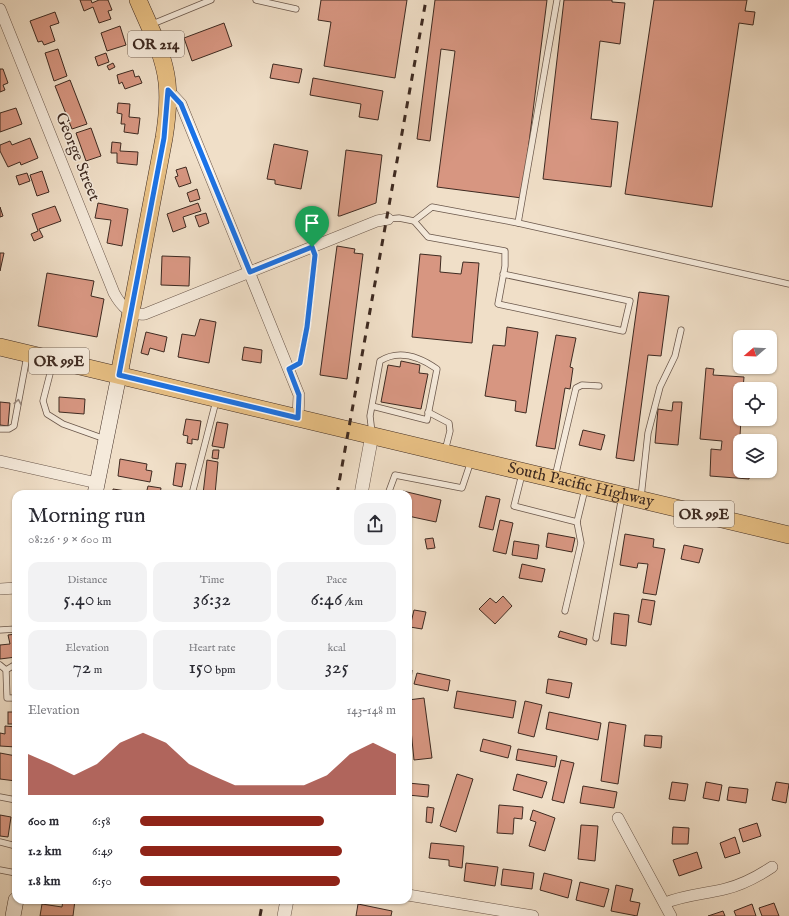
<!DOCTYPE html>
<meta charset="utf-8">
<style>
:root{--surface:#fff;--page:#f2f2f3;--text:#2b2b33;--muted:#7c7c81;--accent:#8f2418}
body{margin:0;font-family:"IM FELL English",serif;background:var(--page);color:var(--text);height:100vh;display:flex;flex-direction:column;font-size:15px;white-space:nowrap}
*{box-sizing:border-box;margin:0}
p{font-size:13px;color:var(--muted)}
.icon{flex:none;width:22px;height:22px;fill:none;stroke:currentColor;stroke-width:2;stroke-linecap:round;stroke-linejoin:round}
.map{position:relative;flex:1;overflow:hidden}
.details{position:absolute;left:12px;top:490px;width:400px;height:414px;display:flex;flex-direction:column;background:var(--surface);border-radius:12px;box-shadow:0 1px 3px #0004}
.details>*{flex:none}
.needle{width:26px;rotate:251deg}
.controls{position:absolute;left:733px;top:330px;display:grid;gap:8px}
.controls a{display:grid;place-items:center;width:44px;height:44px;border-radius:8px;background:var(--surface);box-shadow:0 1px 3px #0004;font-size:20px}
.pin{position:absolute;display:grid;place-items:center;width:34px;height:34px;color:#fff;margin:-41px -17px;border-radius:50% 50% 50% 0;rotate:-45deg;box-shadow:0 0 4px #0007}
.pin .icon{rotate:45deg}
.round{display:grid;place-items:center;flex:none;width:42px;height:42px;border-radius:12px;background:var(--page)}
.head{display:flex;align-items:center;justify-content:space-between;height:68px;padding:0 16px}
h1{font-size:22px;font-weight:600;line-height:30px}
.metrics{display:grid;grid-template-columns:repeat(3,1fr);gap:6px;height:68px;padding:4px 16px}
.metrics div{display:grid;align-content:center;border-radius:10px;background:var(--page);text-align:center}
.metrics b{font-size:20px;font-weight:600}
.metrics small{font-size:11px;font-weight:400}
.metrics p{font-size:11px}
.chart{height:112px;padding:8px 16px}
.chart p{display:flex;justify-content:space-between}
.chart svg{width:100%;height:72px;margin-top:4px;fill:var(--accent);opacity:.7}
ul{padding:0 16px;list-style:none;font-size:13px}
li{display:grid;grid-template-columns:64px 48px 1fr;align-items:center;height:30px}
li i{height:10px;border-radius:5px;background:var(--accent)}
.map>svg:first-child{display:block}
</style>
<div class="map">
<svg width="789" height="916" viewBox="0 0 789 916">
<rect width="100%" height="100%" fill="#f0dfc8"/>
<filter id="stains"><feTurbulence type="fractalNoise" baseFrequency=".005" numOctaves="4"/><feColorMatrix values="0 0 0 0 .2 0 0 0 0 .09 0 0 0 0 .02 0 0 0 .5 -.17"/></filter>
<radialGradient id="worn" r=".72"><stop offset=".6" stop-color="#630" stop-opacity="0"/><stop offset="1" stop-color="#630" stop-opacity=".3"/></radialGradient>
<g fill="#d79681" stroke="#3e2a21">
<polygon points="80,0 91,0 92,3 99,0 108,0 112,10 108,11 111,19 99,23 93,7 84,11"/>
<polygon points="321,0 407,0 395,78 324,66 331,22 318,20"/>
<polygon points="435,0 547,0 522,198 437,187 455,51 441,49 430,141 417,139"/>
<polygon points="564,0 612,0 612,2 625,3 620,44 600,41 591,119 618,122 611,187 543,179"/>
<polygon points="654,0 747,0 745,11 755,12 753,25 739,23 712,207 625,194"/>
<polygon points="55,12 59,23 50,26 55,41 44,45 42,41 38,42 30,21"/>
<polygon points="224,23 232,46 192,61 184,38"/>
<polygon points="120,26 126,45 107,51 101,33"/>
<polygon points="58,49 67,76 54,81 45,53"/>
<polygon points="106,53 109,62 98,66 95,57"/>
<polygon points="113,63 115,67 109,70 107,66"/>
<polygon points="273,64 302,69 299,83 270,78"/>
<polygon points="0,69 3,69 8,83 3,85 5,90 0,92"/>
<polygon points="133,70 135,77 139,76 142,83 125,89 122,82 119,84 117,75"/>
<polygon points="313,78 383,91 378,120 359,117 361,104 310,95"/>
<polygon points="70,80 87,124 72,129 55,86"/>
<polygon points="118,103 130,104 129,117 140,118 138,134 124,132 125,124 121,124 122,114 117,113"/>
<polygon points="16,108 22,124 0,132 0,113"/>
<polygon points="91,128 101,156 86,161 76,133"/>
<polygon points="30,138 38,158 21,165 20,162 8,167 0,151 0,145 10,141 12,145"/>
<polygon points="112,142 121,143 120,151 138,152 137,165 117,163 117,153 111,153"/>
<polygon points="274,144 308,151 301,189 275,184 275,180 267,179"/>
<polygon points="346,150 382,155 376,203 340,216 338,216"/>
<polygon points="186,167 191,183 179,187 175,177 178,176 176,170"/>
<polygon points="42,171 49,192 37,196 30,175"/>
<polygon points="27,173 30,181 19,185 16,176"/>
<polygon points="197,189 200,199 190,202 187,193"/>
<polygon points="98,203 128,209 122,246 107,243 111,220 95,218"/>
<polygon points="198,203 201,211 183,217 186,227 173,232 167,214"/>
<polygon points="55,206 61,221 39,229 43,237 34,241 31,234 38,231 32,214"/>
<polygon points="0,207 3,216 0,217"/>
<polygon points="206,213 209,223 199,227 195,216"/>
<polygon points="337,246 355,249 354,253 363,254 347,379 320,375"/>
<polygon points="0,253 4,253 0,271"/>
<polygon points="420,254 441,256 440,272 461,274 463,262 479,263 472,343 412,337"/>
<polygon points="162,256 190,257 189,286 161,285"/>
<polygon points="47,273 94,281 91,296 104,299 97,337 38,326"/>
<polygon points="639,292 669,296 661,356 648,355 634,461 616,458"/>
<polygon points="200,319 216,322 209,363 178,357 182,334 195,336"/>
<polygon points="507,327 538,332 526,413 515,411 516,401 485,396 493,345 505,346"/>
<polygon points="146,332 167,337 164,352 150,348 148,355 141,353"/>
<polygon points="556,335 576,338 570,367 573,368 570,389 565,388 555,449 536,446"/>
<polygon points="244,347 262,350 261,363 242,360"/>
<polygon points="401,361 420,365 419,373 428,374 421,409 381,402 388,365 400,367"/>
<polygon points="706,368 714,369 713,375 744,377 743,389 740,389 741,419 739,453 740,453 740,471 750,471 749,479 710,476 711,449 721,450 722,441 700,439"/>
<polygon points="59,397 85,399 84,414 59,412"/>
<polygon points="0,402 10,403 8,426 0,425"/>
<polygon points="673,402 682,402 678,445 655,443 658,409 672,411"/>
<polygon points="186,419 201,421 198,440 192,439 192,444 187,443 188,436 183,435"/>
<polygon points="217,422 228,424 224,448 212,446"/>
<polygon points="583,430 605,435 601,450 579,445"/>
<polygon points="213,450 219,450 218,459 212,458"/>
<polygon points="120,459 147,464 146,470 152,471 150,482 118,476"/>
<polygon points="207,460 218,462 215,494 203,494"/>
<polygon points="176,463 186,464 182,487 173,485"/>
<polygon points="148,486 161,488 160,494 113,494 113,489 146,494"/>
<polygon points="403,491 441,500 436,522 408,516 408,494 402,494"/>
<polygon points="486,496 500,499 493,530 479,527"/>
<polygon points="500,520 513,523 506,554 493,551"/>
<polygon points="548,533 575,538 572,552 546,547"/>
<polygon points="625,534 654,539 653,547 665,549 656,595 643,593 648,564 638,563 637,568 620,565"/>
<polygon points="433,538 435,548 427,549 425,539"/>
<polygon points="514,541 539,545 537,559 512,555"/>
<polygon points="684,545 703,549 699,563 681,559"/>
<polygon points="522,564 545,569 542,582 519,578"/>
<polygon points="503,596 512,606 495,624 479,609 490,598 496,603"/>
<polygon points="642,599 655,601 651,625 638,622"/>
<polygon points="414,610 426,612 422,629 410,627"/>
<polygon points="614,613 629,615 626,646 611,644"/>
<polygon points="560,631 587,639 586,645 558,637"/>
<polygon points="16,634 16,657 0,659 0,645 10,644 8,635"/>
<polygon points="408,669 412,670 411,681 408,680"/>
<polygon points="417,673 450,680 448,691 414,684"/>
<polygon points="548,679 572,683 569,698 546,693"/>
<polygon points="457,691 516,701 513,718 454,708"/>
<polygon points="424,698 432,758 414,760 408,700"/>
<polygon points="525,701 542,705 534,737 518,733"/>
<rect x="8" y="712" width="8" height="12"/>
<polygon points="549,712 601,723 598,740 546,729"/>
<polygon points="609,722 626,725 618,784 601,781"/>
<polygon points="5,726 16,727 16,747 0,746 0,733 5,734"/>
<polygon points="645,735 662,736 661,748 644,746"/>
<polygon points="483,739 511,746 508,758 480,751"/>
<polygon points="518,749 557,756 555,767 516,760"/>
<polygon points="0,753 16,756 16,781 0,779"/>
<polygon points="561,760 574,763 564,803 552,800"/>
<polygon points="457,774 473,779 456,832 440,826"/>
<polygon points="517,774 547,782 542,798 513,790"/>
<polygon points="672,782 688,784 685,801 669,799"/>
<polygon points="706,782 722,785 719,801 703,798"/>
<polygon points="776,782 789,784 786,803 772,800"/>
<polygon points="408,783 429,785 428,797 408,795"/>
<polygon points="583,786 617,792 614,808 580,803"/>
<polygon points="729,787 748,789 746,803 727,800"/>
<polygon points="499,805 523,807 522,819 514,818 513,834 497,833"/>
<polygon points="427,807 434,808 432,823 426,822"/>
<polygon points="533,810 555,818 545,851 529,846 536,822 530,820"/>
<polygon points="0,815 11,817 8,837 0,836"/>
<polygon points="757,823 761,836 743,842 739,829"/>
<polygon points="581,825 598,826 595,861 578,859"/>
<polygon points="673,827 689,828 688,844 672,844"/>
<polygon points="735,837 740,853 725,858 720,843"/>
<polygon points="431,843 464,846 462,868 449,866 449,860 429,858"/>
<polygon points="697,852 702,868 679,876 673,860"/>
<polygon points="466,863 498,867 495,886 464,881"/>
<polygon points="503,869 534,873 532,889 501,885"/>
<polygon points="544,873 572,880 568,898 540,890"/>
<polygon points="580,882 609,889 604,907 576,900"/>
<polygon points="616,885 633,889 630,901 640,903 637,916 611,911"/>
<polygon points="63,900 75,900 73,916 40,916 42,904 62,907"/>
<polygon points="774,903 779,916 762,916 759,908"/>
<polygon points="358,904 392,911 391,916 356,916"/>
<polygon points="752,904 756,916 736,916 734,911"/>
<polygon points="723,911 725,916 708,916"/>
</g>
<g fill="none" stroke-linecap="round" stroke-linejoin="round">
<defs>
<g id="service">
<polyline points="256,0 296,9"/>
<polyline points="150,25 211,0"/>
<polyline points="388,219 399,218 414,221 432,207 518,223 789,284"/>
<polyline points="414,221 428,237 505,251 505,266 498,304 623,331 630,301 503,274"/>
<polyline points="518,223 557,0"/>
<polyline points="53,362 43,401 47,414 63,424 105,439"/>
<polyline points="289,369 300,363 307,327 315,255 312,247"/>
<polyline points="428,412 449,423 450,431 445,451"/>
<polyline points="0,429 9,429 14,426 27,356"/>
<path d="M372,433L370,416L380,361C399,349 420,357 437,369L427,420L372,406"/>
<polyline points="522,474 514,506 577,522"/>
<polyline points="555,477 576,388 582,385 599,386"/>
<polyline points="192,494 216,401"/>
<polyline points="388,494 395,475 462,488 471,461"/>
<polyline points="641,497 648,433 660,387 675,356 681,330"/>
<polyline points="565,611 581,543 577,522 585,489"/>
<polyline points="0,630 16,629"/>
<polyline points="596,638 622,496"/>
<polyline points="0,665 6,670 7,698 16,698"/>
<polyline points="6,670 16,664"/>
<polyline points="0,797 16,800"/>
<polyline points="0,842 16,846"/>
<polyline points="0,870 16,873"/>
</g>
<g id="minor">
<path d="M0,9L114,293C121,306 130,316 145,314L377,221L388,219"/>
<polyline points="168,90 181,104 299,395 298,418"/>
<polyline points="0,461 97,483"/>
<polyline points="0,589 16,588"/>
<polyline points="618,818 671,916"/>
<polyline points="408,895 533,916"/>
<path d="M665,903C684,895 705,894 725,889C742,885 757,877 772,867"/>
</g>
<g id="tertiary">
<polyline points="361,494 372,435"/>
<polyline points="284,916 287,900"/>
</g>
<g id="secondary">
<polyline points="95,494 119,375"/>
<polyline points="13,916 16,900"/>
</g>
<g id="primary">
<path id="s1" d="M0,347L789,535"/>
<path d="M119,375L164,138C167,120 169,101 167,82C164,54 149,26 138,0"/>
</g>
</defs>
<use href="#service" stroke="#6a574b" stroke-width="7"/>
<use href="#minor" stroke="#6a574b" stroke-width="12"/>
<use href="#tertiary" stroke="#6a574b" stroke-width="14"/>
<use href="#secondary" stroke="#3e2a21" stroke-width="16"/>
<use href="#primary" stroke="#3e2a21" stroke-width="18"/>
<use href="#service" stroke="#f5eadb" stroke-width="5.5"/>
<use href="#minor" stroke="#f5eadb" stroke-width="11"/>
<use href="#tertiary" stroke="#f5eadb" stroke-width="13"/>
<use href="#secondary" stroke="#f5eadb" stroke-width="15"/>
<use href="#primary" stroke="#e8c084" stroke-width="17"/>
<g stroke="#3e2a21" stroke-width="3" stroke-dasharray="7 7" stroke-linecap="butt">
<polyline points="337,494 426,0"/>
<polyline points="260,916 263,900"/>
</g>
</g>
<defs><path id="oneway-chevron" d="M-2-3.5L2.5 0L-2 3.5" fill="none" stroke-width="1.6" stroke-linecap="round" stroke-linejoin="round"/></defs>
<use stroke="#9a8a7e" href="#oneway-chevron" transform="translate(18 402) rotate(-80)"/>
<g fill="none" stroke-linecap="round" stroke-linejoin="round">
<defs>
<polygon id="route" points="168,90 181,104 250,272 312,247 315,255 307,327 300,363 289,369 299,395 298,418 119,375 164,138"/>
</defs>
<use href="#route" stroke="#fff" stroke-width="8"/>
<use href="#route" stroke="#1a73e8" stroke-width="5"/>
</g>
<g text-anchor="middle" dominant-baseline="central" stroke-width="3" stroke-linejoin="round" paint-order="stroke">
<g fill="#f5eadb" stroke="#756459" stroke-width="1">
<rect x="128" y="31" width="56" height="26" rx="3"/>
<rect x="29" y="348" width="60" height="26" rx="3"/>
<rect x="674" y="501" width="60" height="26" rx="3"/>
</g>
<g font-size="15" font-weight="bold" fill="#3e2a21">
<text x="156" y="44">OR 214</text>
<text x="59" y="361">OR 99E</text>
<text x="704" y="514">OR 99E</text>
</g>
<g font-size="16" fill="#3e2a21" stroke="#f5eadb">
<text transform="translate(77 157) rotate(68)">George Street</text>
<text stroke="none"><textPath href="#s1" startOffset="597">South Pacific Highway</textPath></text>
</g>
</g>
<rect width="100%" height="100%" filter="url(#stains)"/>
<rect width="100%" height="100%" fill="url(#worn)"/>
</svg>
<div class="controls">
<a><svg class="needle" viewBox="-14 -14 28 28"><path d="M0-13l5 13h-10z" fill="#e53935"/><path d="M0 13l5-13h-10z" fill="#7c7c81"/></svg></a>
<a><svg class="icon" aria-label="locate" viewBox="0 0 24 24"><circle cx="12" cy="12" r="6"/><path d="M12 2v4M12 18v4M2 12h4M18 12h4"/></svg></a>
<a><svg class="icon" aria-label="layers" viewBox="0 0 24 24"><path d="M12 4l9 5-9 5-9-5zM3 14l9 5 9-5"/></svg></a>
</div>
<div class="pin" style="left:312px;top:247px;background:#1e9e55"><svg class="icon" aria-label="arrive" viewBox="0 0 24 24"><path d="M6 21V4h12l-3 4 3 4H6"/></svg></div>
<section class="details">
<div class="head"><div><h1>Morning run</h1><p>08:26 · 9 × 600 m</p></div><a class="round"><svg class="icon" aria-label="share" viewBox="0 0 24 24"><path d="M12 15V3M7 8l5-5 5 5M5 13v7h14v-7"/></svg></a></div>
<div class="metrics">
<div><p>Distance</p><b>5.40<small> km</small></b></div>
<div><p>Time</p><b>36:32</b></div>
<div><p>Pace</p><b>6:46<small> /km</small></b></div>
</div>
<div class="metrics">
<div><p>Elevation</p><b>72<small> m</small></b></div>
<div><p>Heart rate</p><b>150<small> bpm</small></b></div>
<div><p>kcal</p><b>325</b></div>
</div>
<div class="chart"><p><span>Elevation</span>143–148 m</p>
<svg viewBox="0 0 160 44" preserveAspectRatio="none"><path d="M0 44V19L10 25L20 32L30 25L40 12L50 6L60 12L70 25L80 32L90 38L100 38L110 38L120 38L130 32L140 19L150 12L160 19V44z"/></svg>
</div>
<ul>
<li><b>600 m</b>6:58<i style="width:72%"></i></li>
<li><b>1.2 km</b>6:49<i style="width:79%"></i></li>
<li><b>1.8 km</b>6:50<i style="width:78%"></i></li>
</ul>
</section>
</div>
